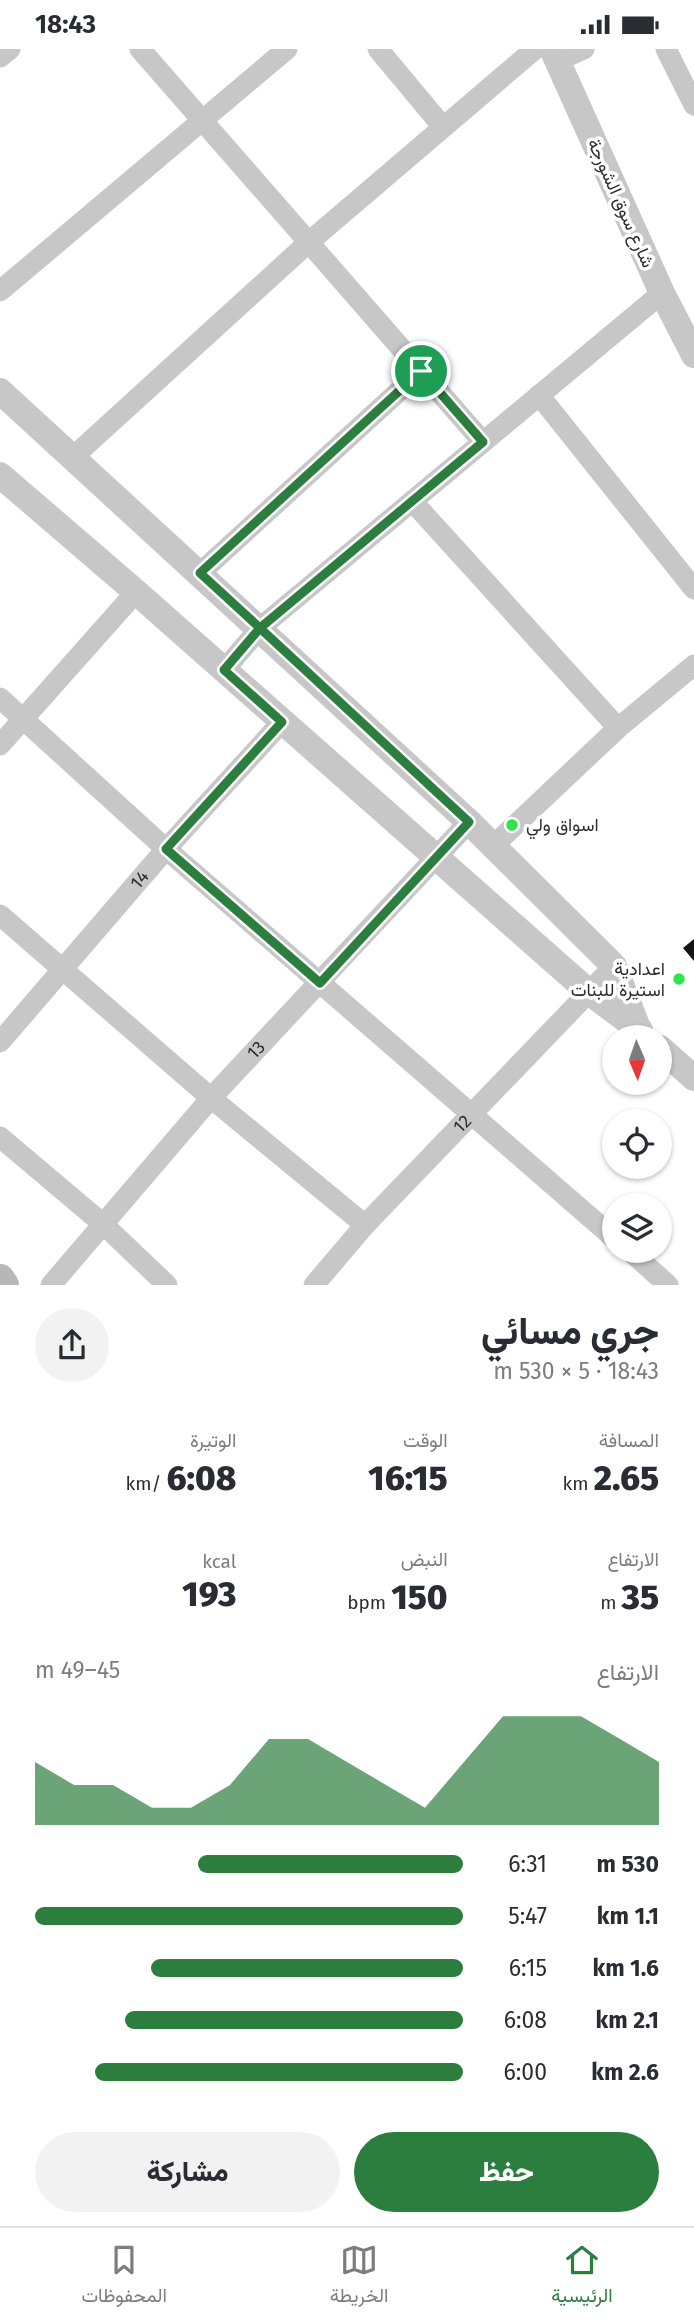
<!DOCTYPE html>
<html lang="ar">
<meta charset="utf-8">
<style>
:root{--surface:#fff;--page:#f2f2f3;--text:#2b2b33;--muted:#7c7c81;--line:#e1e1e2;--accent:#2c7e3e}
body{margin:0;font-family:"Fira Sans",Vazirmatn,sans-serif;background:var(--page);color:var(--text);direction:rtl;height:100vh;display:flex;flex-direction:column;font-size:26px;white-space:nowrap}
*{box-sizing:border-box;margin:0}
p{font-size:23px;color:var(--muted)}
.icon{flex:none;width:38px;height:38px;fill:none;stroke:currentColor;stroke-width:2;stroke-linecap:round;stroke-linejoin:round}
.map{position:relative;height:1236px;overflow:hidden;direction:ltr}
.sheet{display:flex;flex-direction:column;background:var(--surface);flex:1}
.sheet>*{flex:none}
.needle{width:46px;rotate:178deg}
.controls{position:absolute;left:602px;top:976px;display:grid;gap:14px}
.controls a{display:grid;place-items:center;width:70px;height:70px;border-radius:50%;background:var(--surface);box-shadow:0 2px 5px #0004;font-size:35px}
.pin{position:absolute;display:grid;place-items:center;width:60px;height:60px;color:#fff;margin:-30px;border:4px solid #fff;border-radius:50%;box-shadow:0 2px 7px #0007}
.round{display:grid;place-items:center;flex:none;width:74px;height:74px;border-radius:37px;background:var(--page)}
.head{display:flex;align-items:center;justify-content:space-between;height:119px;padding:0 35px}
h1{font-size:38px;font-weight:800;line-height:52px}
.stats{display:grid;grid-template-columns:repeat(3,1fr);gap:10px;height:119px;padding:7px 35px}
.stats div{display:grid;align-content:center}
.stats b{font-size:35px;font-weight:800}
.stats small{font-size:19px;font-weight:400}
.stats p{font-size:19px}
.chart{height:196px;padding:14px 35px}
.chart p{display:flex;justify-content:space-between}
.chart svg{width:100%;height:126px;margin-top:7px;fill:var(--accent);opacity:.7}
.action{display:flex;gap:14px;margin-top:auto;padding:14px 35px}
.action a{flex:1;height:80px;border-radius:42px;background:var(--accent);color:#fff;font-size:28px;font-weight:800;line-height:80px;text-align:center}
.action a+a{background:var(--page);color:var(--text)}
ul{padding:0 35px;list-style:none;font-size:23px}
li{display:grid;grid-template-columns:112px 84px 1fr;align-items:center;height:52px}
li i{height:18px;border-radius:9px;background:var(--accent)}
.status{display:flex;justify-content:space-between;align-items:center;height:49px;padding:0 35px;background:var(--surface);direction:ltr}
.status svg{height:19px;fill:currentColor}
.menu{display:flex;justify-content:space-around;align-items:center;height:98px;border-top:2px solid var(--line);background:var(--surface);font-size:19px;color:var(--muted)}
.menu a{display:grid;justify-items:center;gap:4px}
.menu .current{color:var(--accent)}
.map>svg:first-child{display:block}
</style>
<div class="status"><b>18:43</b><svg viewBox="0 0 49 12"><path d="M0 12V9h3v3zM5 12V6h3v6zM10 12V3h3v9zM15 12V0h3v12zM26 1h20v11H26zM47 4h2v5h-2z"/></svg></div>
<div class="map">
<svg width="694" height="1236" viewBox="0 0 694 1236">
<rect width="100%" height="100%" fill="#fff"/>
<polygon fill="#141414" points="694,890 694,912 683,899"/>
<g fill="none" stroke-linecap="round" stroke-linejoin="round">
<g stroke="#c7c7c7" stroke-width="21">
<polyline points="140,0 483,393"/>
<polyline points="378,0 443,78"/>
<polyline points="666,0 694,56"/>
<polyline points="0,8 10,0"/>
<polyline points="557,12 584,0"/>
<polyline points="0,242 287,0"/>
<polyline points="539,346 694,540"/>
<polyline points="73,408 309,193 535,0"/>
<polyline points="412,452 618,679"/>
<polyline points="200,524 421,322"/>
<polyline points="224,621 260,579 662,244"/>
<polyline points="0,649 166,800 614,1189"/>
<polyline points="0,696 136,543"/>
<polyline points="493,797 618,679 694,616"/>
<polyline points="0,866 211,1049 365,1176"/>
<path id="s1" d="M0,993L166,800L282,673"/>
<polyline points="0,1088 103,1175 167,1236"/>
<polyline points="630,1202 668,1236"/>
<path id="s2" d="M51,1236L211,1049L469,773"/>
<path id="s3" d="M314,1236L365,1176L614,917"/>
</g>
<g stroke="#c7c7c7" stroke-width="26">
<polyline points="552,0 662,244 694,306"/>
<polyline points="0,342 469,773 614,917 638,979"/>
<polyline points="0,426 136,543 590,944 640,981"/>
<polyline points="660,999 694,1029"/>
</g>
<polyline stroke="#b7b7b7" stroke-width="30" points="0,1230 4,1236"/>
</g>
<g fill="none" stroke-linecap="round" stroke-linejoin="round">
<defs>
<path id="route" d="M421,322L200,524C290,606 379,690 469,773L320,934L166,800L282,673L224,621L260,579L483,393L421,322"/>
</defs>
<use href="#route" stroke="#fff" stroke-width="14"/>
<use href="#route" stroke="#2c7e3e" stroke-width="9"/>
</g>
<g fill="#2ee44b" stroke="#fff" stroke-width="2.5">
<circle cx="512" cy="776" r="7"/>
<circle cx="679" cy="930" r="7"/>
</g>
<g text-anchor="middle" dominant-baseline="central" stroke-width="7" stroke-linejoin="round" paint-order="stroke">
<g font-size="18" fill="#2d2d2d" stroke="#fff">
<text transform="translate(621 154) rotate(66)">شارع سوق الشورجة</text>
<text stroke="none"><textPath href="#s1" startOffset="214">14</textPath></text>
<text stroke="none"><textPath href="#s2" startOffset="312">13</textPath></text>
<text stroke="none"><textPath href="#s3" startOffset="219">12</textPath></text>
</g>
<g font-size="18" fill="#2d2d2d" stroke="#fff" text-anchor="start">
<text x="526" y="776">اسواق ولي</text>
<text x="665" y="920" text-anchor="end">اعدادية<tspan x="665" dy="21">استيرة للبنات</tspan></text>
</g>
</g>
</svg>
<div class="controls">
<a><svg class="needle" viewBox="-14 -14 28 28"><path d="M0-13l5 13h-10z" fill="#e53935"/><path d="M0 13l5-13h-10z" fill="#7c7c81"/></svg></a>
<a><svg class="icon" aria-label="locate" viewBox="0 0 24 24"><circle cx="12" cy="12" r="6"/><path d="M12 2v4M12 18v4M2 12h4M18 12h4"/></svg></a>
<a><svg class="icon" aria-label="layers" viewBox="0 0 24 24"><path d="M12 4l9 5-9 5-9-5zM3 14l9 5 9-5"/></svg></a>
</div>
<div class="pin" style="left:421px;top:322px;background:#1e9e55"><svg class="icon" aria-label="arrive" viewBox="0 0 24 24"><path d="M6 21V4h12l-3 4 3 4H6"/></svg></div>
</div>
<section class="sheet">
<div class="head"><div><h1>جري مسائي</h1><p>18:43 · 5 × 530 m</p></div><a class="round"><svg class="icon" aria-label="share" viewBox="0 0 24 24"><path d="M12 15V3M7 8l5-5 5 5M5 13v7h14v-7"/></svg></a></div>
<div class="stats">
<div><p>المسافة</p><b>2.65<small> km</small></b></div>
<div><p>الوقت</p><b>16:15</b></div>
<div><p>الوتيرة</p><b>6:08<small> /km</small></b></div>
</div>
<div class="stats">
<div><p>الارتفاع</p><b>35<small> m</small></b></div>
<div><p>النبض</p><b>150<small> bpm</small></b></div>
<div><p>kcal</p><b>193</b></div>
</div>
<div class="chart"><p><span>الارتفاع</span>45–49 m</p>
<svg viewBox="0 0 160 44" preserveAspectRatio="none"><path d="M0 44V22L10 30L20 30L30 38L40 38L50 30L60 14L70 14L80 22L90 30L100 38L110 22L120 6L130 6L140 6L150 14L160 22V44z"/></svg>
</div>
<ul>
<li><b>530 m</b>6:31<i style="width:62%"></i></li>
<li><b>1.1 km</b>5:47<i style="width:100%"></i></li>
<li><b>1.6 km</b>6:15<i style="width:73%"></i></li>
<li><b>2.1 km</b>6:08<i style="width:79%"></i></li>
<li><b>2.6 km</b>6:00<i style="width:86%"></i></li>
</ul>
<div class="action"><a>حفظ</a><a>مشاركة</a></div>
</section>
<nav class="menu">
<a class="current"><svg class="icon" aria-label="home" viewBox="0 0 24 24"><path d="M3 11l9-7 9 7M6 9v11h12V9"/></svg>الرئيسية</a>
<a><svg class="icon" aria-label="map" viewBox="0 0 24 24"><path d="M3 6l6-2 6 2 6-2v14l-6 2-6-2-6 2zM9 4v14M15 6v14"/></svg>الخريطة</a>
<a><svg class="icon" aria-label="saved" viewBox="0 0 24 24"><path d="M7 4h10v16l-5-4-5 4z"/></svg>المحفوظات</a>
</nav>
